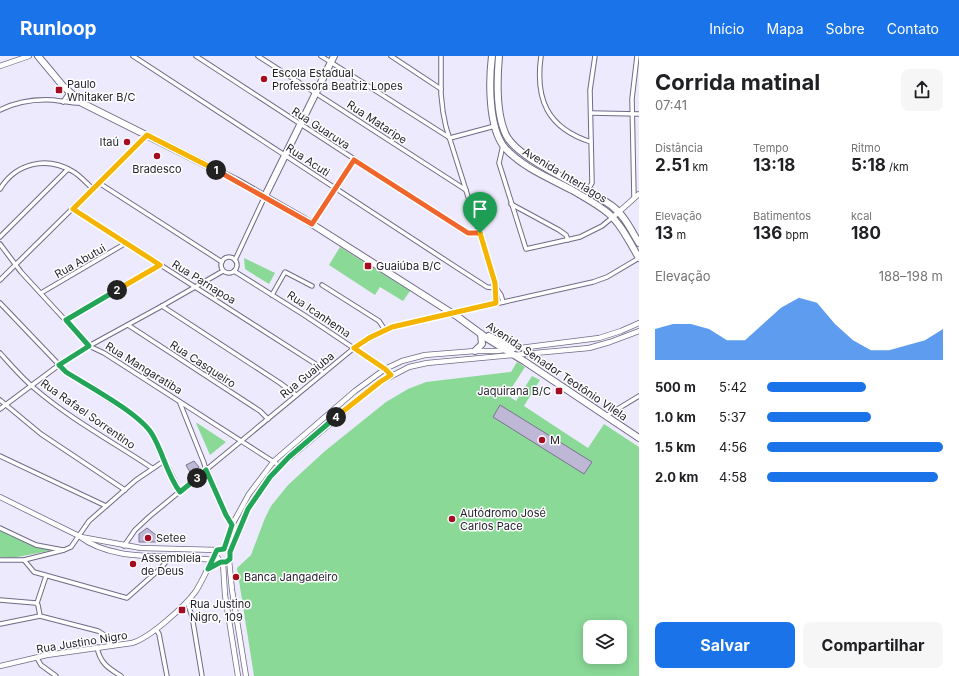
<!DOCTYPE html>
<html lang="pt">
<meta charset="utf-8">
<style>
:root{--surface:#fff;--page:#f6f6f6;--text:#202124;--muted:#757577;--accent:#1a73e8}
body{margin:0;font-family:Inter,sans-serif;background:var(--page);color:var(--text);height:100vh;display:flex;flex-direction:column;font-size:15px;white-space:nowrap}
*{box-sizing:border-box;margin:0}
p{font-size:13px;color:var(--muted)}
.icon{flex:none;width:22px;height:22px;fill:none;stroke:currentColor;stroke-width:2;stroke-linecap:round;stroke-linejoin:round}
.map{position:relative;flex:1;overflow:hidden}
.side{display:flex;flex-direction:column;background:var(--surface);width:320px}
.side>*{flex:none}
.fabs{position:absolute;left:583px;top:564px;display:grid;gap:8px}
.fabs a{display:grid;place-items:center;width:44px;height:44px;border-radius:8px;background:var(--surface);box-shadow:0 2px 10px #0003;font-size:20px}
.pin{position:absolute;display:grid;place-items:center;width:34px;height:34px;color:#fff;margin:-41px -17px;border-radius:50% 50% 50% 0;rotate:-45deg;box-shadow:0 0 4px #0007}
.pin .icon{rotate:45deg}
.km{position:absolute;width:20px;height:20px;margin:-10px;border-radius:50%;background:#222;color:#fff;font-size:11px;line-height:20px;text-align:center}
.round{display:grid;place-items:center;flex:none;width:42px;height:42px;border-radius:8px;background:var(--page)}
.head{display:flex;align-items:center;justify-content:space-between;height:68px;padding:0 16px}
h1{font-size:22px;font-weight:700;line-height:30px}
.figures{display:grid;grid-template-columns:repeat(3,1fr);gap:6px;height:68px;padding:4px 16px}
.figures div{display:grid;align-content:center}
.figures b{font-size:17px;font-weight:700}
.figures small{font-size:11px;font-weight:400}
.figures p{font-size:11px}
.chart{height:112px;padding:8px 16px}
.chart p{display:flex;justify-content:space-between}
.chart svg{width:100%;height:72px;margin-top:4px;fill:var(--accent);opacity:.7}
.button{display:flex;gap:8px;margin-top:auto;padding:8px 16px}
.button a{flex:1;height:46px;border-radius:8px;background:var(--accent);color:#fff;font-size:16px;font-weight:700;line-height:46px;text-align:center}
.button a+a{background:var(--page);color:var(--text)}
ul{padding:0 16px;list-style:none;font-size:13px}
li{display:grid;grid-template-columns:64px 48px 1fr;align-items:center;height:30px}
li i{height:10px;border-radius:5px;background:var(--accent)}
header{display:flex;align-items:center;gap:24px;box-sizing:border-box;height:56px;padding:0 20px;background:var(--accent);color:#fff}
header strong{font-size:19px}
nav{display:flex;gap:22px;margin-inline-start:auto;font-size:14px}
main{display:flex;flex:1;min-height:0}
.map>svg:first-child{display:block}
</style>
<header>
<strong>Runloop</strong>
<nav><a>Início</a><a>Mapa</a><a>Sobre</a><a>Contato</a></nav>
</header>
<main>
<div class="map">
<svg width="639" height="620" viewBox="0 0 639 620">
<rect width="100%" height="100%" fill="#eeeafd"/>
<g fill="#8ad997" fill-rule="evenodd">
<polygon points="340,191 410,235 403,245 380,231 375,239 329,209"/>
<polygon points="244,202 275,217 269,228 245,213"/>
<path d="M517,306L525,311L507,339L516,345L532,320L540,324L524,350L588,392L604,368L639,391V620H254L237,512L251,499L265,462L271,450L288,429L325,395L386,346L408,333L426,326L511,316ZM590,571H620V601H590Z"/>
<polygon points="196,367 197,367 226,386 210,399"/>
<polygon points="0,474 32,490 54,494 12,502 0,501"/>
</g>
<g fill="#beb7d6" stroke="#7a738f">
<polygon points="500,349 592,406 584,418 493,361"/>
<polygon points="194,405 199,411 192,420 186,409"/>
<polygon points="147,472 156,479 156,486 139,486 139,478"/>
</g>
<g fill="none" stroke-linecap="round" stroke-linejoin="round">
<defs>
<g id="minor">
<polyline points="133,0 459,213 487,231 496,232"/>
<polyline points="196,0 468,177 480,177"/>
<polyline points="258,0 466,134"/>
<polyline points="321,0 450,82 495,70"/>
<polyline points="391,0 441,33"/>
<polyline points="441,0 441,38 443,56 446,71 494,223 496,232 496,247"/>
<path d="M541,0C535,43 547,72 591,86"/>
<polyline points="63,46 69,37"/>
<path d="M0,54C16,46 35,43 53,44C62,45 72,47 81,47"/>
<polyline points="591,57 639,58"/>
<polyline points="503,89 499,107 526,193 580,181 602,170 613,161"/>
<polyline points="99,127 222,206"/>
<path d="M0,133C16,107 46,100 72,115C80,119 86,127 93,133"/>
<polyline points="588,134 592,127 590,34 595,0"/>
<polyline points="634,142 632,43 637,0"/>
<polyline points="511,148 559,174 566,179 568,184"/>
<polyline points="73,153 317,309 323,317"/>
<polyline points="312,168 354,104"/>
<polyline points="0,181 68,113"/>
<polyline points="0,188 21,216 89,290 104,297 280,410"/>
<circle cx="229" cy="209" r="8"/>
<polyline points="235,204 265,140"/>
<polyline points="234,215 304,259 385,313 391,319"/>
<polyline points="0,224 147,79"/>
<polyline points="322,229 379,265 385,274"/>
<polyline points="496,232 501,239 503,246"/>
<polyline points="41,237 126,187"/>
<polyline points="272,239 285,216 312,230"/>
<polyline points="0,247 66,316 133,359 147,371 153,380 180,436"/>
<polyline points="162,250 280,327 296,339"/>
<polyline points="66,263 160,209"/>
<polyline points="128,269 260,355 268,363"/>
<path d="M0,297C11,309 22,322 34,332C70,363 113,386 152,412"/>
<polyline points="0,344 41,378 125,434"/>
<polyline points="180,347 204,407 206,414 226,459 232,469"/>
<polyline points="0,353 59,309 89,290 162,250 223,215"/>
<polyline points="606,360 639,340"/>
<polyline points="0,400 106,450"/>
<polyline points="0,472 36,489 63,494"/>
<polyline points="124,490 135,474 150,460 354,292 369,282 392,271 593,226 607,221 639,202"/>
<polyline points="0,504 24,504 64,494 71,491 89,465 136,424 164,405"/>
<polyline points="24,504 34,516 127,542 161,512 170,501"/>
<polyline points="0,544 36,547 38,549 40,560"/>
<polyline points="187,546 192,560 202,620"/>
<polyline points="37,547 46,520"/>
<polyline points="0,568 40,560 98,575 103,578 110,589"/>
<polyline points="156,573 159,578 167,620"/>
<path d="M97,591C100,607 108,612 121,620"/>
<polyline points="37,602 41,609 56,620"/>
</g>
<g id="tertiary">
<polyline points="0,10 29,0"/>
<polyline points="613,161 639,138"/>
<path d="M0,441L79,480C105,500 140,500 172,501C187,502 203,503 218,504"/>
<polyline points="81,481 141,492 218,494"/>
<polyline points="221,493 227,493 231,498 229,504 232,534 246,620"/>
<polyline points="224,493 232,469 249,438 274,405 355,335 385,313 402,305 425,299 475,295 497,295 599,282 621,275 639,267"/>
<polyline points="230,495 248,453 263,431 280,410 380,326 409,311 427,307 589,292 610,286 639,275"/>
<polyline points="217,501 221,506 226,506 229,504"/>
<polyline points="223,507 225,539 238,620"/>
<path d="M0,610L47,599L132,587C150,582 185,550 196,535C204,522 210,507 217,494"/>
</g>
<g id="primary">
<polyline points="38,0 63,30 82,47 236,124 304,163 458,261 488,283 524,305 639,382"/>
<path d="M492,0C489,24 488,72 505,92C522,111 549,122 572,134C584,141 597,148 608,157C621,168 630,187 639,202"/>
<path d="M499,0C497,23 496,58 506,79C519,105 586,130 612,150C624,159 631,174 639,187"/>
<polyline points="265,140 334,0"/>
<polyline points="489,280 503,287 518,291"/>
<polyline points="475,295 482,288 481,278"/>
</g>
</defs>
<use href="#minor" stroke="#716a86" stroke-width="5.5"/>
<use href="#tertiary" stroke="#716a86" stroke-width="6"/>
<use href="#primary" stroke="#716a86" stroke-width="8"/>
<use href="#minor" stroke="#fff" stroke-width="3.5"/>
<use href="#tertiary" stroke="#fff" stroke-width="4.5"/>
<use href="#primary" stroke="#fff" stroke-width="6"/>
</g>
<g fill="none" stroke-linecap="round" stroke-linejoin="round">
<defs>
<polyline id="split-1" points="216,114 312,168 354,104 468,177 480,177"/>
<polyline id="split-2" points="117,234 160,209 73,153 147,79 216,114"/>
<path id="split-3" d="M117,234L66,264L89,290L59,309L66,316C88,330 139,357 152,378C163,396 167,419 180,436L197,422"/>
<polyline id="split-4" points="197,422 206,414 226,459 232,469 224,493 217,494 208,513 221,506 226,506 230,503 230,496 248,453 270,421 289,401 336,361"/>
<polyline id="split-5" points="336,361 380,326 391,319 385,313 354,292 369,282 392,271 496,247 495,227 480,177"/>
</defs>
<use href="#split-1" stroke="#fff" stroke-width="8"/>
<use href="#split-2" stroke="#fff" stroke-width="8"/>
<use href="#split-3" stroke="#fff" stroke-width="8"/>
<use href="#split-4" stroke="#fff" stroke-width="8"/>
<use href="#split-5" stroke="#fff" stroke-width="8"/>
<use href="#split-1" stroke="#f0652b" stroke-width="5"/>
<use href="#split-2" stroke="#f5b400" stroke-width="5"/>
<use href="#split-3" stroke="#22a559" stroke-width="5"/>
<use href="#split-4" stroke="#22a559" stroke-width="5"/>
<use href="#split-5" stroke="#f5b400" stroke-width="5"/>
</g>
<g fill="#a50c22" stroke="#fff" stroke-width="1.5">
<circle cx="264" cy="23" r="4"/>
<rect x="55" y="30" width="8" height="8" rx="2"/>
<circle cx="127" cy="86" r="4"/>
<circle cx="157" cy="100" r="4"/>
<rect x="364" y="206" width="8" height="8" rx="2"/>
<rect x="555" y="331" width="8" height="8" rx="2"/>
<circle cx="542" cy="384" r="4"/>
<circle cx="452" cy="463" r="4"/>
<circle cx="148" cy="482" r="4"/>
<circle cx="133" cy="508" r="4"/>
<circle cx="236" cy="521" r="4"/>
<rect x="178" y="550" width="8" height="8" rx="2"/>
</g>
<g text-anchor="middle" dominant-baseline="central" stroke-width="3" stroke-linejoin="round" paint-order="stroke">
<g font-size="11" fill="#201d29" stroke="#fff" text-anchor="start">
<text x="272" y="17">Escola Estadual<tspan x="272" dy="13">Professora Beatriz Lopes</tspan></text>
<text x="67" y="28">Paulo<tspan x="67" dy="13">Whitaker B/C</tspan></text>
<text x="119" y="86" text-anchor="end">Itaú</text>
<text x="157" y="113" text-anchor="middle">Bradesco</text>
<text x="376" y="210">Guaiúba B/C</text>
<text x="551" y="335" text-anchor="end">Jaquirana B/C</text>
<text x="550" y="384">M</text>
<text x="460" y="457">Autódromo José<tspan x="460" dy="13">Carlos Pace</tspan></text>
<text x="156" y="482">Setee</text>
<text x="141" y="502">Assembleia<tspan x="141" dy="13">de Deus</tspan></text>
<text x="244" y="521">Banca Jangadeiro</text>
<text x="190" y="548">Rua Justino<tspan x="190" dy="13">Nigro, 109</tspan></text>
</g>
<g font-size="11" fill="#201d29" stroke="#fff">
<text transform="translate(377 66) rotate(33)">Rua Mataripe</text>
<text transform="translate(321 72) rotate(33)">Rua Guaruva</text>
<text transform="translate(308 104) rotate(33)">Rua Acuti</text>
<text transform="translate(565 119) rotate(31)">Avenida Interlagos</text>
<text transform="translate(80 205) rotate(-30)">Rua Abutui</text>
<text transform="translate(204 226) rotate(32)">Rua Parnapoa</text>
<text transform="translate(319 258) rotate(34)">Rua Icanhema</text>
<text transform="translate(203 308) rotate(33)">Rua Casqueiro</text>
<text transform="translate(144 312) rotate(32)">Rua Mangaratiba</text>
<text transform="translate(557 315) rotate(34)">Avenida Senador Teotônio Vilela</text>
<text transform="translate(307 319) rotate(-39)">Rua Guaiuba</text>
<text transform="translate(88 358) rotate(35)">Rua Rafael Sorrentino</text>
<text transform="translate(82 586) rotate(-9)">Rua Justino Nigro</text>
</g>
</g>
</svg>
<div class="fabs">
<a><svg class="icon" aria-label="layers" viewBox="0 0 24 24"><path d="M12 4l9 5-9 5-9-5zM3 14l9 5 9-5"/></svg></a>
</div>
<div class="pin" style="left:480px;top:177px;background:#1e9e55"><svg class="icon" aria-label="arrive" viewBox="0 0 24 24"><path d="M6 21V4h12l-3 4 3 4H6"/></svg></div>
<b class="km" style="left:216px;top:114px">1</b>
<b class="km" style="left:117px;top:234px">2</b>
<b class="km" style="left:197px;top:422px">3</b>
<b class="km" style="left:336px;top:361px">4</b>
</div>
<section class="side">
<div class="head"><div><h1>Corrida matinal</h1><p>07:41</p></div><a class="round"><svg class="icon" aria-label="share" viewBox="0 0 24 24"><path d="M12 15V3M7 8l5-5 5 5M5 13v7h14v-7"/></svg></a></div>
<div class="figures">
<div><p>Distância</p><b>2.51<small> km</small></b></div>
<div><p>Tempo</p><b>13:18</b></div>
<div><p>Ritmo</p><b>5:18<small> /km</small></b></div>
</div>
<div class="figures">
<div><p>Elevação</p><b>13<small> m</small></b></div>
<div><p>Batimentos</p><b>136<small> bpm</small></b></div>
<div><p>kcal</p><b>180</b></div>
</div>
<div class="chart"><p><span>Elevação</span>188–198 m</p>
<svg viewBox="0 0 160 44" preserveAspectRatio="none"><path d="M0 44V25L10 22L20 22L30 25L40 32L50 32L60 22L70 12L80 6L90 9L100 22L110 32L120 38L130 38L140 35L150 32L160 25V44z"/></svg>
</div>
<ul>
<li><b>500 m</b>5:42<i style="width:56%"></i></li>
<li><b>1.0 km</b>5:37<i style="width:59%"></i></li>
<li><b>1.5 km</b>4:56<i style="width:100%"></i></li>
<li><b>2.0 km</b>4:58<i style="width:97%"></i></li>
</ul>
<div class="button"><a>Salvar</a><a>Compartilhar</a></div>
</section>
</main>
